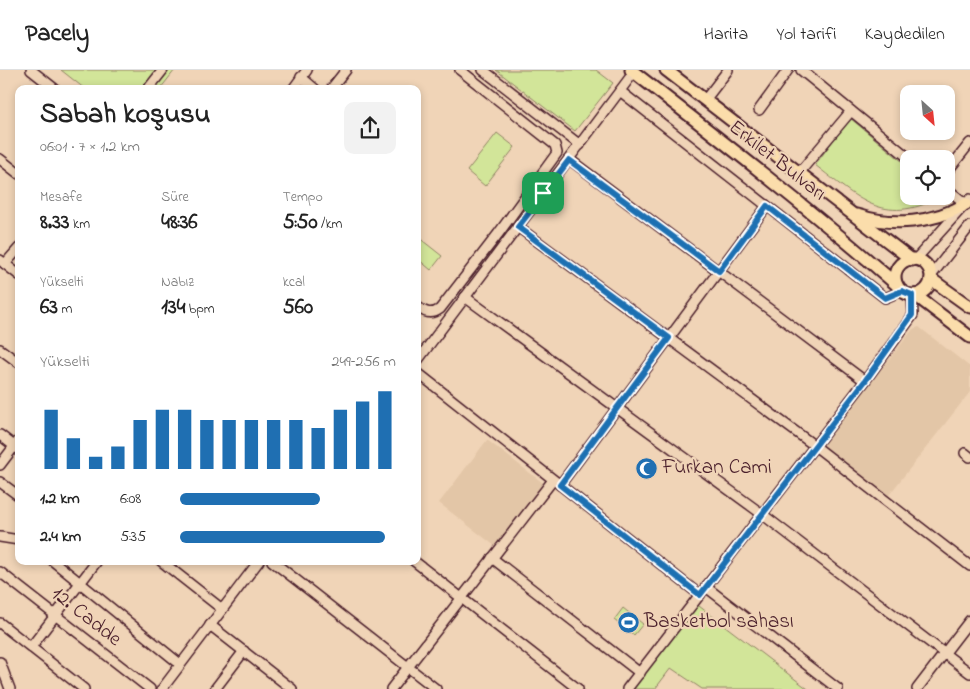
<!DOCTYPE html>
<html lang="tr">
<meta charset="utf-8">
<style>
:root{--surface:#fff;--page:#f2f2f2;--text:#222;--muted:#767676;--line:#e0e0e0;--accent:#1f6fb2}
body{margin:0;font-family:"Indie Flower",sans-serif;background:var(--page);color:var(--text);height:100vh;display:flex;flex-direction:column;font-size:19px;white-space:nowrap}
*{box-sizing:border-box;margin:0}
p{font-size:16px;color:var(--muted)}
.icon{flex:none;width:28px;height:28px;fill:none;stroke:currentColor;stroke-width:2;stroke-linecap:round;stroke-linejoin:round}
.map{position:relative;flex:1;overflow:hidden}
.sheet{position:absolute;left:15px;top:15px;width:406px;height:480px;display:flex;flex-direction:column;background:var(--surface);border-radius:10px;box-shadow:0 2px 8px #0003}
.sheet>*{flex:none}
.needle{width:32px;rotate:153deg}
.tools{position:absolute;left:900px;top:15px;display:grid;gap:10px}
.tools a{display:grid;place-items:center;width:55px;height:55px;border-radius:10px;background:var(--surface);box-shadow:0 2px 8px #0003;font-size:25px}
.pin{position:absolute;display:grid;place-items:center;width:42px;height:42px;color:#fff;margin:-21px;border-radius:10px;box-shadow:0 2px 8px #0006}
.round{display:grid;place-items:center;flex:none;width:52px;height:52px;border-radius:10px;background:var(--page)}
.summary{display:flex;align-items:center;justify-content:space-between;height:85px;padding:0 25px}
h1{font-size:28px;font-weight:700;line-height:38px}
.metrics{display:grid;grid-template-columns:repeat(3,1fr);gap:8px;height:85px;padding:5px 25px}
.metrics div{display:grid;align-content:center}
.metrics b{font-size:21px;font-weight:700}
.metrics small{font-size:14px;font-weight:400}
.metrics p{font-size:14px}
.chart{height:140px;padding:10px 25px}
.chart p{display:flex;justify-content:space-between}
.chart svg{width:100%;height:90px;margin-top:5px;stroke:var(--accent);stroke-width:6}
ul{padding:0 25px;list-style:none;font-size:16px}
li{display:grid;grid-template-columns:80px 60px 1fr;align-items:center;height:38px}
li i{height:12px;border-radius:6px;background:var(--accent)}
header{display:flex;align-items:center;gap:30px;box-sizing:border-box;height:70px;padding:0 25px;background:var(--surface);border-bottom:1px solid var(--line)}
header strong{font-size:24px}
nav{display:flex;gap:28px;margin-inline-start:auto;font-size:18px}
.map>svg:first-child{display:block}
</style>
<header>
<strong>Pacely</strong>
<nav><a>Harita</a><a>Yol tarifi</a><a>Kaydedilen</a></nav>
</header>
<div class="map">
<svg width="970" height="619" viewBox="0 0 970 619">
<rect width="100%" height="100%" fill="#f0d4b7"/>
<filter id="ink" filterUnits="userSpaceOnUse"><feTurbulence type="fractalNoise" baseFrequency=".02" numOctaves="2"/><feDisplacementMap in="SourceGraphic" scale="10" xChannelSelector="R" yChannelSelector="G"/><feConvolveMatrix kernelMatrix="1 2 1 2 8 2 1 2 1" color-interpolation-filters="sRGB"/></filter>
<g filter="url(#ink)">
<g fill="#e3c6a7">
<polygon points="919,257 970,297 970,322 885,430 821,376 913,259"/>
<polygon points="487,370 543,413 495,476 439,433"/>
</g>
<g fill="#d2e599" stroke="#8e8262">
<polygon points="61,0 175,0 160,19 85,19"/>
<polygon points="496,0 596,0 613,13 575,61"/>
<path d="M850,48L909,97V126H940L939,128C882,156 858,128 815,95Z"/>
<polygon points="497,63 515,77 485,116 467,101"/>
<polygon points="418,167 442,186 431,200 418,189"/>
<polygon points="695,533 808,619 702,619 671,598 655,619 629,619"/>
<polygon points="623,538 643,554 634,565 614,550"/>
</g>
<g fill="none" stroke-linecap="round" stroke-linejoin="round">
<defs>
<g id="minor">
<polyline points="31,0 55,19"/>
<polyline points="483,0 580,75"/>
<polyline points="801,0 910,89"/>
<polyline points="301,7 315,19"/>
<polyline points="148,19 163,0"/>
<polyline points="293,19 307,0"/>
<polyline points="331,19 346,0"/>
<polyline points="620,21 885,228 902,221"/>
<polyline points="705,30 728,0"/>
<polyline points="759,40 788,0"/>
<polyline points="0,89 19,104"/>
<polyline points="569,89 865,311"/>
<polyline points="799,103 851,41"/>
<polyline points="946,103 970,73"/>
<polyline points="946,118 966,134"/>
<polyline points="518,157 815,376 970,496"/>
<polyline points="0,190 19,205"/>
<polyline points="915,190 970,129"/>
<polyline points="5,194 19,178"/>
<polyline points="931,206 970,156"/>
<polyline points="465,227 762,444 970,603"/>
<path d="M418,237C425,243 432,245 440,239L498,164L557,83L555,75L460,0"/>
<polyline points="0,279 19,293"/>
<polyline points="418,290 634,2"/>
<polyline points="418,303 700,525"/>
<polyline points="0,365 18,379"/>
<polyline points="965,383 970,387"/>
<polyline points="0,395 19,370"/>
<polyline points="0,412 19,426"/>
<polyline points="560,415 767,136"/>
<polyline points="0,467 19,470"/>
<polyline points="492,488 640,603"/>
<polyline points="53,491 180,594"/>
<polyline points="161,491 222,539"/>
<polyline points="272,491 436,619"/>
<polyline points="414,491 578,619"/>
<polyline points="0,502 150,619"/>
<polyline points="706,517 838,619"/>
<polyline points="0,553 84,619"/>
<polyline points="210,555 292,619"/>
<polyline points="31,577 97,491"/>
<polyline points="0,592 10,619"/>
<polyline points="162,619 259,491"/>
<polyline points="215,619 244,581"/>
<polyline points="391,619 553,410"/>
<polyline points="627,619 865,311 913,245 912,225"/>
<polyline points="917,619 970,550"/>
</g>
<g id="major">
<path d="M631,0C721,70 811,140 897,215"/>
<polyline points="666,0 912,190"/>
<path d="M857,145C893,157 933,153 966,134"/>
<circle cx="913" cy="207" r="18"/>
<polyline points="931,209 970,237"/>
<polyline points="915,225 970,267"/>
</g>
</defs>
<use href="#minor" stroke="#4a1f2b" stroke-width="12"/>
<use href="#major" stroke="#4a1f2b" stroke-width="15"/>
<use href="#minor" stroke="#f0d4b7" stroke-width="9"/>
<use href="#major" stroke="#fbddab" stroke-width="11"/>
</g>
</g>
<g fill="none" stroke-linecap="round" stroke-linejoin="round" filter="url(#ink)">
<defs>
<polygon id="route" points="569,90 719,201 767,136 885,228 902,221 912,225 912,245 865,311 700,525 560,415 669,268 518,157"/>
</defs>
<use href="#route" stroke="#fff" stroke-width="10"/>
<use href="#route" stroke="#1f6fb2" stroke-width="6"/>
</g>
<defs>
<symbol id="mosque-disc" viewBox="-11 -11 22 22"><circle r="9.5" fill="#1f6fb2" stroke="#f0d4b7"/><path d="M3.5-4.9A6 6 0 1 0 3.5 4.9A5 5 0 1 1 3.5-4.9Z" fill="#fff"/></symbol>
<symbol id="stadium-disc" viewBox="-11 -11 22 22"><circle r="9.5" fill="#1f6fb2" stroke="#f0d4b7"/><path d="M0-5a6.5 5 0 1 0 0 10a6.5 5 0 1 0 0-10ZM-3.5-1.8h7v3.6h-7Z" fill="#fff"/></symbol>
</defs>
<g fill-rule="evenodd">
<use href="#mosque-disc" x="634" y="386" width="25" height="25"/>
<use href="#stadium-disc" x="616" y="540" width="25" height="25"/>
</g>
<g text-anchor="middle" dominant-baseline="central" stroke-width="4.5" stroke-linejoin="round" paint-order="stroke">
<g font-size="21" fill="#4a1f2b" stroke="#f0d4b7">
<text transform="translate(777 91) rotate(38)">Erkilet Bulvarı</text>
<text transform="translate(86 547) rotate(38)">12. Cadde</text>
</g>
<g font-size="21" fill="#4a1f2b" stroke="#f0d4b7" text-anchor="start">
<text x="662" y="398">Furkan Cami</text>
<text x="644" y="552">Basketbol sahası</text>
</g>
</g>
</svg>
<div class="tools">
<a><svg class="needle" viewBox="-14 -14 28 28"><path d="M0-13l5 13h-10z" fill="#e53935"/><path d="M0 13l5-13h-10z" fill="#767676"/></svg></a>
<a><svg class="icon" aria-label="locate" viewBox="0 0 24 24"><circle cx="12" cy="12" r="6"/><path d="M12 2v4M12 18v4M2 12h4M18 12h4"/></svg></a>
</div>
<div class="pin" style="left:543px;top:123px;background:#1e9e55"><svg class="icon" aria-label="arrive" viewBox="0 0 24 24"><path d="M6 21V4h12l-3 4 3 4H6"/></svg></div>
<section class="sheet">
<div class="summary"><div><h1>Sabah koşusu</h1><p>06:01 · 7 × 1.2 km</p></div><a class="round"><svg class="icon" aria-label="share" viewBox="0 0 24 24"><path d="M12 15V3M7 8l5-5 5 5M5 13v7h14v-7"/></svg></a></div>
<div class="metrics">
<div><p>Mesafe</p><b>8.33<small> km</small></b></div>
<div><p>Süre</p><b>48:36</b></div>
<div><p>Tempo</p><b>5:50<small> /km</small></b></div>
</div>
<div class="metrics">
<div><p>Yükselti</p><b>63<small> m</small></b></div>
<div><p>Nabız</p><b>134<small> bpm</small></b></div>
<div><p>kcal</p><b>560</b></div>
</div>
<div class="chart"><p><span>Yükselti</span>249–256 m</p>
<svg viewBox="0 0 160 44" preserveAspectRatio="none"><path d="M5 44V15M15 44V29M25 44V38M35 44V33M45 44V20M55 44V15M65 44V15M75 44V20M85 44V20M95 44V20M105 44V20M115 44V20M125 44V24M135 44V15M145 44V11M155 44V6"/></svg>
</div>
<ul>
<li><b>1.2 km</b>6:08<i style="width:65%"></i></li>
<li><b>2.4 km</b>5:35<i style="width:95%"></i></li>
</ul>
</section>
</div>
